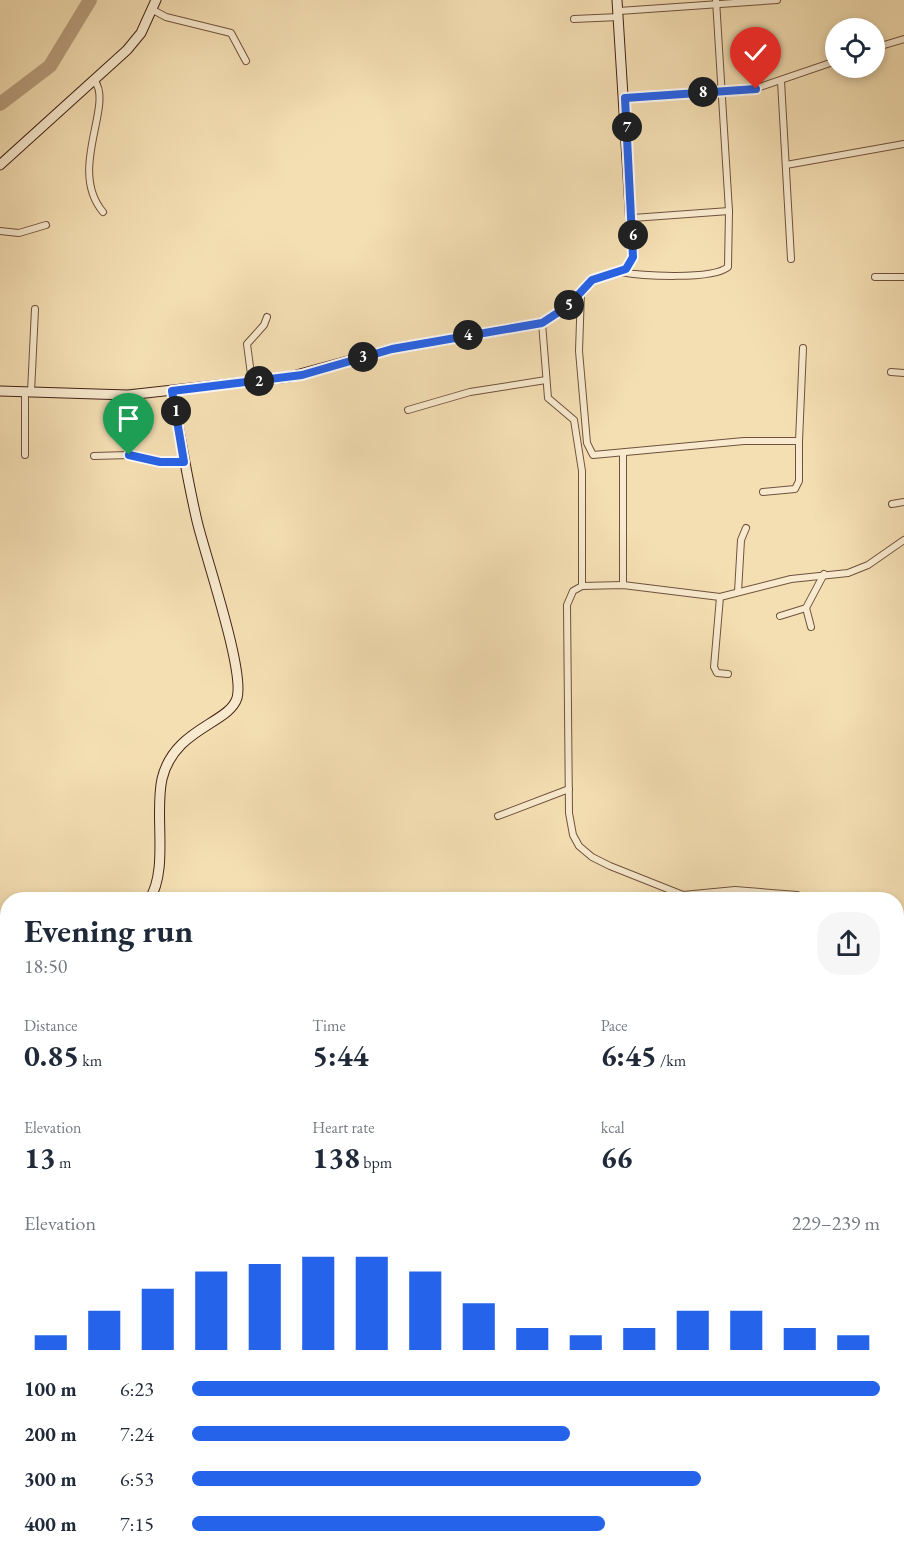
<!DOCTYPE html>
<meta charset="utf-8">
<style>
:root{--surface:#fff;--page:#f6f6f7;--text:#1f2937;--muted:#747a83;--accent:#2563eb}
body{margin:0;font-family:"EB Garamond",serif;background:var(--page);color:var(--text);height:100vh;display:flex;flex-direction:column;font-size:22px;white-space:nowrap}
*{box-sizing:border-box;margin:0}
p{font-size:20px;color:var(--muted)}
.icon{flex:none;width:33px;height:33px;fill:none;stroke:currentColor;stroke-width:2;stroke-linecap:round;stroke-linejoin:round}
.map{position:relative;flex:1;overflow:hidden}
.side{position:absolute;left:0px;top:892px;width:904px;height:668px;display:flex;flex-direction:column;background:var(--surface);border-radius:24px 24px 0 0;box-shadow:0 3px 9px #0003}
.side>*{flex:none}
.buttons{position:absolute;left:825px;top:18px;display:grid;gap:12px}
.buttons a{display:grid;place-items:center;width:60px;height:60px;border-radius:50%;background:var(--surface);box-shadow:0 3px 9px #0003;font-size:30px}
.pin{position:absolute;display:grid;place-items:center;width:51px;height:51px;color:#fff;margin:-62px -26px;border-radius:50% 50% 50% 0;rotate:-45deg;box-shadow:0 0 6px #0007}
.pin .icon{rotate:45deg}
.km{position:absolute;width:30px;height:30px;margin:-15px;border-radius:50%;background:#222;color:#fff;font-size:16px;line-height:30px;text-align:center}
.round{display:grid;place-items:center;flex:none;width:63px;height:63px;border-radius:24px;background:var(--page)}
.overview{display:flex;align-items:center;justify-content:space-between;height:102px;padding:0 24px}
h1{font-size:33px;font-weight:700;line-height:45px}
.metrics{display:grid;grid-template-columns:repeat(3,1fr);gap:9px;height:102px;padding:6px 24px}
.metrics div{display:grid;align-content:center}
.metrics b{font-size:30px;font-weight:700}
.metrics small{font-size:16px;font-weight:400}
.metrics p{font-size:16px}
.chart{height:168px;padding:12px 24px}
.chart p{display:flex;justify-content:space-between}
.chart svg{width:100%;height:108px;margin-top:6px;stroke:var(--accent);stroke-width:6}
ul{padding:0 24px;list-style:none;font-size:20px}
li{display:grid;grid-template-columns:96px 72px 1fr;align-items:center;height:45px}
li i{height:15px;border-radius:8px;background:var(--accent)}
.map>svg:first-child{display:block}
</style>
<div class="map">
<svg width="904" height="1559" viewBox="0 0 904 1559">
<rect width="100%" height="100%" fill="#f4dfb3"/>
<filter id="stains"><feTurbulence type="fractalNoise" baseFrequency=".00333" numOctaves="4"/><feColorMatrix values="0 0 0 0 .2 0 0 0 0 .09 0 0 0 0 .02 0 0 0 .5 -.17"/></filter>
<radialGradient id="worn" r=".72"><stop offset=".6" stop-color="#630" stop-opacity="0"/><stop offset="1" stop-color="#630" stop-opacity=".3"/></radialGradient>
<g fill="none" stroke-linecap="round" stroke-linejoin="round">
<polyline stroke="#b89f7e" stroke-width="14" points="0,104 50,66 90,0"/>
<defs>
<g id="street">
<polyline points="153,10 166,17 231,33 246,61"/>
<polyline points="619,11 777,0"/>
<polyline points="574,19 619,17"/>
<polyline points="874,48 904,39"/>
<path d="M94,80C115,104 67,169 103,212"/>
<polyline points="781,81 791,259"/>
<polyline points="625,98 748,91 836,61"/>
<polyline points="786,165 904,144"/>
<polyline points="633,218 729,211"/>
<polyline points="0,231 19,233 46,225"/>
<path d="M621,272C641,276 713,280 728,267L729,211L716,0"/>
<polyline points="875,277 904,277"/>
<polyline points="581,292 579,351 587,443 593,455 744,441 799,441 803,348"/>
<polyline points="542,323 548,398 574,420 582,471 582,586 573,591 567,605 569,813 573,835 579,846 592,857 610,866 683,895 735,890 797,895"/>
<polyline points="891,372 904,373"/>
<polyline points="252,382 247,344 264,325 267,317"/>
<polyline points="31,392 35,309"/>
<polyline points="408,410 470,392 546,380"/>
<polyline points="623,454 623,585"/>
<polyline points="25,455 25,392"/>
<polyline points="94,456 129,455 160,462 184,462"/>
<polyline points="763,492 795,489 799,481 799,441"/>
<polyline points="892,504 904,502"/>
<polyline points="582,586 623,585 720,597 791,579 848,573 868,565 904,540"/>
<polyline points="738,592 741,540 746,528"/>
<polyline points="720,597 714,667 717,673 728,674"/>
<polyline points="806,608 811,627"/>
<polyline points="780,616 806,608 824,574"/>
<polyline points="498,816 569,789"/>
</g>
<g id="secondary">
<polyline points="0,165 127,50 141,33 156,0"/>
<polyline points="0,391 128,395 289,377 392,349 542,323 568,306 592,280 626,269 633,257 617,0"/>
<path d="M149,900C169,870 154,814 162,779C174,728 229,724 237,698C245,671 205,555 197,521C187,478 180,435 172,391"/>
<polyline points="0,1245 8,1241"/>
<polyline points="0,1447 8,1449"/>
<polyline points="211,1552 216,1559"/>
</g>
</defs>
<use href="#street" stroke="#71513d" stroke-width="8"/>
<use href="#secondary" stroke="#452216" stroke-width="11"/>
<use href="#street" stroke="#f8eace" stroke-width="6"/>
<use href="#secondary" stroke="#f8eace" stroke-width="9"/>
</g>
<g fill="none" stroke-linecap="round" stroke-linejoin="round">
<defs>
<polyline id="route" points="129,455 160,462 184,462 172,391 302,375 392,349 542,323 568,306 592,280 626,269 633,257 625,98 756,89"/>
</defs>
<use href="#route" stroke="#fff" stroke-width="12"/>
<use href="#route" stroke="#2563eb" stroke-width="8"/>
</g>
<rect width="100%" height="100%" filter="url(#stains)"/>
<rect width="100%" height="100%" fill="url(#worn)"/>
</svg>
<div class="buttons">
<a><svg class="icon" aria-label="locate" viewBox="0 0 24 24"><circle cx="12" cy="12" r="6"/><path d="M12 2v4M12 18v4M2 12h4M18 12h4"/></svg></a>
</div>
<div class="pin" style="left:129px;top:455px;background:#1e9e55"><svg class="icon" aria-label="arrive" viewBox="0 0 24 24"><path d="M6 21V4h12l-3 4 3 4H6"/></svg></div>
<div class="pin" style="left:756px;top:89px;background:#d93025"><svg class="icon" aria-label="check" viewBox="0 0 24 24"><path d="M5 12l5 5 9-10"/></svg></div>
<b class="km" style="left:176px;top:411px">1</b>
<b class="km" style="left:259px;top:381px">2</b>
<b class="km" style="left:363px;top:357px">3</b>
<b class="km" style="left:468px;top:335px">4</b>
<b class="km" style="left:569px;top:305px">5</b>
<b class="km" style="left:633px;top:235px">6</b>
<b class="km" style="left:627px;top:127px">7</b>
<b class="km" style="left:703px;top:92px">8</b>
<section class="side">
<div class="overview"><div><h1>Evening run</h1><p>18:50</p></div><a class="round"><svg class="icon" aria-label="share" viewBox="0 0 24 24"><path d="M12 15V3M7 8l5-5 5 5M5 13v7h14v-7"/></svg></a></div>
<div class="metrics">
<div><p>Distance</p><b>0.85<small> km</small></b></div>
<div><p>Time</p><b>5:44</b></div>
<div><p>Pace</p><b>6:45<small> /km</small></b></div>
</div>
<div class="metrics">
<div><p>Elevation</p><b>13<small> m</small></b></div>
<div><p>Heart rate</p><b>138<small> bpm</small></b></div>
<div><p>kcal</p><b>66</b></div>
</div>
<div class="chart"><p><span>Elevation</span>229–239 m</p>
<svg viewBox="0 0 160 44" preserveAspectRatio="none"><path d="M5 44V38M15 44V28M25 44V19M35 44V12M45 44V9M55 44V6M65 44V6M75 44V12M85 44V25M95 44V35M105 44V38M115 44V35M125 44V28M135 44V28M145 44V35M155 44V38"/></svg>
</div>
<ul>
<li><b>100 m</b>6:23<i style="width:100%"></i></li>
<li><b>200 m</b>7:24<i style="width:55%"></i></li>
<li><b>300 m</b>6:53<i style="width:74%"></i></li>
<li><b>400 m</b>7:15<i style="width:60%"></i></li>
</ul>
</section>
</div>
